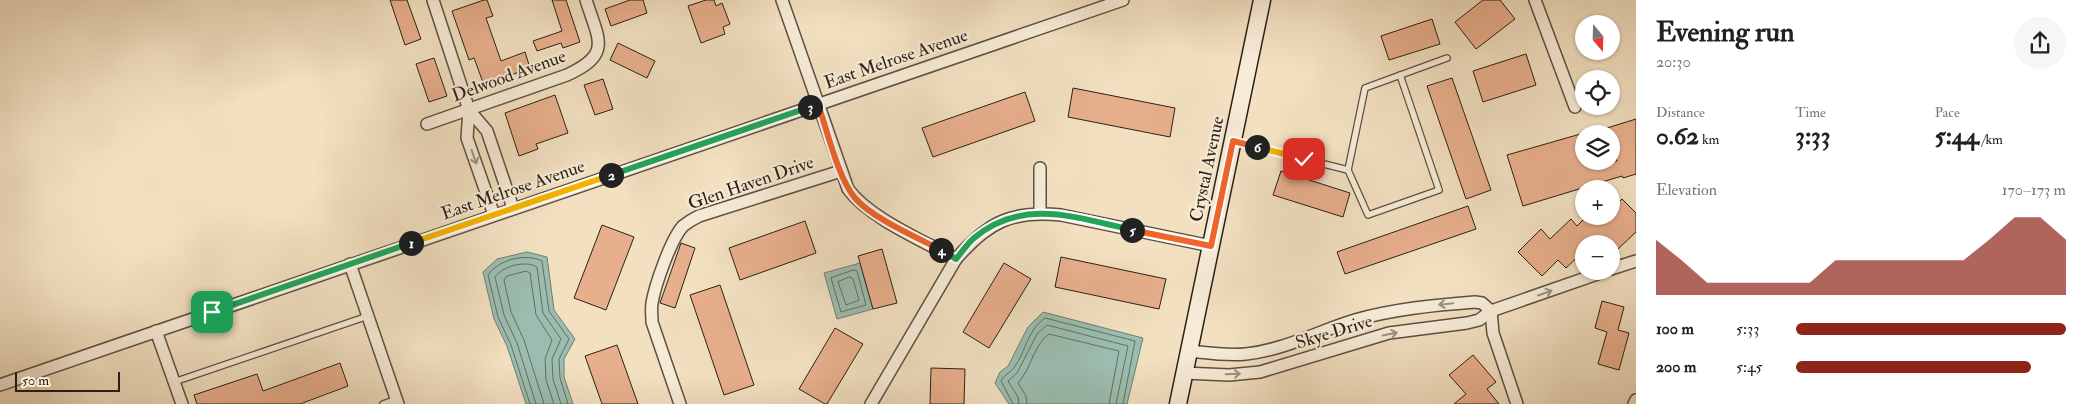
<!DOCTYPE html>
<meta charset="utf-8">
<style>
:root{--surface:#fff;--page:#f6f6f6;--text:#222;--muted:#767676;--accent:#8f2418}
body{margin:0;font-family:"IM FELL Double Pica",serif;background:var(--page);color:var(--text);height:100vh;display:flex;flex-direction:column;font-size:19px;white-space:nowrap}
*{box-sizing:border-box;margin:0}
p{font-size:16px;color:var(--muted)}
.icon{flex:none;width:28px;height:28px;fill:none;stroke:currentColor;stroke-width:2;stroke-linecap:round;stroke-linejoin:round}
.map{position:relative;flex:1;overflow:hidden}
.details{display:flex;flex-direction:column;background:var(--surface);width:450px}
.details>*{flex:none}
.needle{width:32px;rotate:161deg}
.buttons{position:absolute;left:1575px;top:15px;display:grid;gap:10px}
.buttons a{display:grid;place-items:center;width:45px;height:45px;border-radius:50%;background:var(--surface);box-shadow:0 1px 4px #0004;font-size:25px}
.scale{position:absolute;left:15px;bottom:12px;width:105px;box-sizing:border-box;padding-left:5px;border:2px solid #2b2016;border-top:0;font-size:14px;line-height:18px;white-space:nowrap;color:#2b2016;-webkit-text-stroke:4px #f7ebd7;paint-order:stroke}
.pin{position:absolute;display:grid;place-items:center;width:42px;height:42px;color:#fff;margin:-21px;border-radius:10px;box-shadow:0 2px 8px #0006}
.km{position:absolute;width:25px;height:25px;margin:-12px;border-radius:50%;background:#222;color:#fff;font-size:14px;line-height:25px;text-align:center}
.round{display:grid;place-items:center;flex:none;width:52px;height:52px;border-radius:26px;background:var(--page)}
.summary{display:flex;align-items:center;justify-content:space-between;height:85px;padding:0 20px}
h1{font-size:28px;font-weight:800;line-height:38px}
.stats{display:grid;grid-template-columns:repeat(3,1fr);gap:8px;height:85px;padding:5px 20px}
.stats div{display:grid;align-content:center}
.stats b{font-size:25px;font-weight:800}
.stats small{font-size:14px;font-weight:400}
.stats p{font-size:14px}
.chart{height:140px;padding:10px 20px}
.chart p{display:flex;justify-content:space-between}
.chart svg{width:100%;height:90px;margin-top:5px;fill:var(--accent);opacity:.7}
ul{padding:0 20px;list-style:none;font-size:16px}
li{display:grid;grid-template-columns:80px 60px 1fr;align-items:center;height:38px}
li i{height:12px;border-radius:6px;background:var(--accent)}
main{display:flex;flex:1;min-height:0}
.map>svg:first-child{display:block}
</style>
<main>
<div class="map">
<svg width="1636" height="404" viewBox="0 0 1636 404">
<rect width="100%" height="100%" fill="#f2e0c1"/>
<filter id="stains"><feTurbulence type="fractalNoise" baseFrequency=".004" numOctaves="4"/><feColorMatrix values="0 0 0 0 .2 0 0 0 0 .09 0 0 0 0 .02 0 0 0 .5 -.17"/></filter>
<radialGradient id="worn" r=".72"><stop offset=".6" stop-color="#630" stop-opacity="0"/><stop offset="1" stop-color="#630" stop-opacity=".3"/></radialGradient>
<g fill="#9bbdb0" stroke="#6e7e72">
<polygon points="527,252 547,257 554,310 575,339 564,359 564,377 573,404 526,404 507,346 494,319 483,272 497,259"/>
<polygon points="860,263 873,309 837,319 824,273"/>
<polygon points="1043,312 1143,338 1127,404 1009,404 995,383 1000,372 1008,366 1028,327"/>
</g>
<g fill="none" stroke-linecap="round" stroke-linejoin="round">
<g stroke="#636e63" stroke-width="1">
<polygon points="854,270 857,271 866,305 841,312 831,278"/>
<polygon points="850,277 853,279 859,300 846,305 838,282"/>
<path d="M530,404L511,345L498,317L488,275C499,259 526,253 542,261L549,311L569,339L559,359L560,378L568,404"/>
<path d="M536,404L517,343L504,315L495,277C503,266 525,260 537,267L543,313L561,339L552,359L553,379L561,404"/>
<polyline points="544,404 524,340 511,312 504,280 507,276 526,271 530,273 536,315 552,340 545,359 546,380 554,404"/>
<path d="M1013,404L1001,381C1004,375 1008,374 1012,370C1026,354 1025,333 1045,318L1135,341L1123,404"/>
<polyline points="1019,404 1018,397 1008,381 1017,373 1037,334 1047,325 1128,346 1116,404"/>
<path d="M1027,404L1026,396L1018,383C1031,369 1034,344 1049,334L1119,351L1109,404"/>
</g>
</g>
<g fill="#e8af8c" stroke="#2b2016">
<polygon points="390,0 407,0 421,39 405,45"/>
<polygon points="484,0 487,0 493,16 486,18 501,61 525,52 530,68 484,85 474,58 469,60 452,11"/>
<polygon points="552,0 566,0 580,42 563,48 561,43 537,51 533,41 562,31"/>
<polygon points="630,0 643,0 647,13 611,26 605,9"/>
<polygon points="706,0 714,0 716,6 722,3 730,24 723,27 725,34 701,43 688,6"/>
<polygon points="1483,0 1500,0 1515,19 1476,49 1455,22"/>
<polygon points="1432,19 1440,44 1389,60 1381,36"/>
<polygon points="618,43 655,61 647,78 610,60"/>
<polygon points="1526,54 1536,85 1483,102 1473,71"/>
<polygon points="434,58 447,96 429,102 416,64"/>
<polygon points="1452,78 1491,190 1466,199 1427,86"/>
<polygon points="603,79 613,109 595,115 584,85"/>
<polygon points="1073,88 1175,108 1170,137 1068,117"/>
<polygon points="1025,92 1035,121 933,157 922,128"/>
<polygon points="555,95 568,133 536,144 538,149 519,156 505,113"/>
<polygon points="1636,119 1636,174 1623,178 1622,176 1523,206 1507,155 1584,133 1584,161 1617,161 1611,142 1611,134 1609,134 1607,128"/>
<polygon points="1281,171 1350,193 1343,217 1273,195"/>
<polygon points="1622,199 1636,213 1636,232 1618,249 1613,244 1584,244 1584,251 1566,268 1558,260 1542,276 1518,252 1541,229 1550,239 1571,219 1577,226 1587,216 1611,216 1611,210"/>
<polygon points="1468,206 1476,229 1345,274 1337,252"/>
<polygon points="805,221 816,253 740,280 729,248"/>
<polygon points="602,225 634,237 606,310 574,298"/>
<polygon points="681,243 695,248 675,308 660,303"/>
<polygon points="882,249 897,303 873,309 858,256"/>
<polygon points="1061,257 1166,279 1159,309 1055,287"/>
<polygon points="1004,263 1031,279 989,348 963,332"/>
<polygon points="720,285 754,385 724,395 690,295"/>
<polygon points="1602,301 1624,307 1618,330 1629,333 1619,370 1598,364 1607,332 1595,328"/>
<polygon points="835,328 863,344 827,404 825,404 799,389"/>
<polygon points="617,345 638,404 602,404 585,356"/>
<polygon points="1473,355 1496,382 1487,389 1499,404 1454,404 1466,394 1449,375"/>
<polygon points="340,363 348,386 300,404 197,404 194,395 257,374 263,391"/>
<polygon points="931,368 965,369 964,404 930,404"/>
</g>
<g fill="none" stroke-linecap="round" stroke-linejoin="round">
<defs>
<g id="lane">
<polyline points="1235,142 1348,170 1365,88 1447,58"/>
<polyline points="1348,170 1368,215 1439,190 1400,75"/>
<polyline points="174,382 368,316"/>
<polyline points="383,404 397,399"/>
</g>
<g id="street">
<polyline points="433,0 469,110 487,131 513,208"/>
<path d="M782,0L848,189C869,218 924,241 956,259"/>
<polyline points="1535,0 1575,107"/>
<polyline points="469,110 467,138 494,215"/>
<path d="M427,124L567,75C612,54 599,41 586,0"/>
<polyline points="1040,213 1040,168"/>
<polyline points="350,264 398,404"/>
<polyline points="1611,269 1636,261"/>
<polyline points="156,331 182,404"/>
<path d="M1189,351C1208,353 1227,356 1246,354C1284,350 1319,331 1355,320C1394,309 1435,305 1475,302L1482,303L1491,311L1493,333L1517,404"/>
<polyline points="1184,373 1229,375 1260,372 1389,333 1467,323 1479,320 1491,311 1606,271"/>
<polyline points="0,385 1123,0"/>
<path d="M680,404L652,322C652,316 651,309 652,303C655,285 671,239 683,226C688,222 693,219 699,216L841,171"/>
<path d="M871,404L956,259C988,222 1012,210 1061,215L1211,246"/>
<polyline points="1634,404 1636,400"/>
</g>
<polyline id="secondary" points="1178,404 1262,0"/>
</defs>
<use href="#lane" stroke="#5d5041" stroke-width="8"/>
<use href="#street" stroke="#5d5041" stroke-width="14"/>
<use href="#secondary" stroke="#2b2016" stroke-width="19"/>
<use href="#lane" stroke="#f7ebd7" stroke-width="5.5"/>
<use href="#street" stroke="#f7ebd7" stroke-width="11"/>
<use href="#secondary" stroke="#f7ebd7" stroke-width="16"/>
</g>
<defs><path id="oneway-shaft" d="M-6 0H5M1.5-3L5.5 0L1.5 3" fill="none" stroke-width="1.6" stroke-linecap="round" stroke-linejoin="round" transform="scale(1.25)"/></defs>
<g stroke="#9b9080">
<use href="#oneway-shaft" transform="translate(474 157) rotate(71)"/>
<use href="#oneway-shaft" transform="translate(1545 293) rotate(-19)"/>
<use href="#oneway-shaft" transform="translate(1446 304) rotate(174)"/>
<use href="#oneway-shaft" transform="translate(1390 334) rotate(-11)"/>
<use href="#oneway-shaft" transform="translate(1233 374) rotate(-2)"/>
</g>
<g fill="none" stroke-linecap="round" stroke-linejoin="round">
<defs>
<polyline id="split-1" points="212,312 411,243"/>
<polyline id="split-2" points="411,243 611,175"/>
<polyline id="split-3" points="611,175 810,107"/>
<path id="split-4" d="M810,107L818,104C827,130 838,178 855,198C872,218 916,237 941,250"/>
<path id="split-5" d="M941,250L956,259C962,252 967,244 974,238C1023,197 1077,218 1132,230"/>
<polyline id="split-6" points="1132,230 1211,246 1233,141 1257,147"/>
<polyline id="split-7" points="1257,147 1304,159"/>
</defs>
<use href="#split-1" stroke="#fff" stroke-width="10"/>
<use href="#split-2" stroke="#fff" stroke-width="10"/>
<use href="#split-3" stroke="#fff" stroke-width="10"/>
<use href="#split-4" stroke="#fff" stroke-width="10"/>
<use href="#split-5" stroke="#fff" stroke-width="10"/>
<use href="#split-6" stroke="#fff" stroke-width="10"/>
<use href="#split-7" stroke="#fff" stroke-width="10"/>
<use href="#split-1" stroke="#22a559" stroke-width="6"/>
<use href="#split-2" stroke="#f5b400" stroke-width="6"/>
<use href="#split-3" stroke="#22a559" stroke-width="6"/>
<use href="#split-4" stroke="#f0652b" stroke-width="6"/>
<use href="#split-5" stroke="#22a559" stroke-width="6"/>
<use href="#split-6" stroke="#f0652b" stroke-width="6"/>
<use href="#split-7" stroke="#f5b400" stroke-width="6"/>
</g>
<g text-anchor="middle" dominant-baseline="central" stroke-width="4.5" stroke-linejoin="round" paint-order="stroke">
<g font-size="18" fill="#2b2016" stroke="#f7ebd7">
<text transform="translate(896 59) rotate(-19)">East Melrose Avenue</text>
<text transform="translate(509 76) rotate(-20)">Delwood Avenue</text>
<text transform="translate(1207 169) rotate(-78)">Crystal Avenue</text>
<text transform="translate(751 183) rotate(-19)">Glen Haven Drive</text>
<text transform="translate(513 190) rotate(-19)">East Melrose Avenue</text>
<text transform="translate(1334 332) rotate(-17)">Skye Drive</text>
</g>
</g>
<rect width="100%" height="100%" filter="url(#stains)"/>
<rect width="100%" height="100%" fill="url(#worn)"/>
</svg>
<div class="buttons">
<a><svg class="needle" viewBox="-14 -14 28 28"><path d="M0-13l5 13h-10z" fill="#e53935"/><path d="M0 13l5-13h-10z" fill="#767676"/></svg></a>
<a><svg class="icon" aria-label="locate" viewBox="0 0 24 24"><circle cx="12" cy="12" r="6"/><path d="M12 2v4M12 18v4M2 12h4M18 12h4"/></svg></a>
<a><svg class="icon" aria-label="layers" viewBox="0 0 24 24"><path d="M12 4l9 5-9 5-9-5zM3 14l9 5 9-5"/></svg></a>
<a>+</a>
<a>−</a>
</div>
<div class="scale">50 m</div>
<div class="pin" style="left:212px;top:312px;background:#1e9e55"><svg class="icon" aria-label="arrive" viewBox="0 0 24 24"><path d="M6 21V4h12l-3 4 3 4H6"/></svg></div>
<div class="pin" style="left:1304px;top:159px;background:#d93025"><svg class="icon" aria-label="check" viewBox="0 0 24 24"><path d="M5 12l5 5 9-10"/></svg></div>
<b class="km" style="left:411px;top:243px">1</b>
<b class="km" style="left:611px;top:175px">2</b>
<b class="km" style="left:810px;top:107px">3</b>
<b class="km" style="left:941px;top:250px">4</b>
<b class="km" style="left:1132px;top:230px">5</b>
<b class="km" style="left:1257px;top:147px">6</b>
</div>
<section class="details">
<div class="summary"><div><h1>Evening run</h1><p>20:30</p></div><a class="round"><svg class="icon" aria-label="share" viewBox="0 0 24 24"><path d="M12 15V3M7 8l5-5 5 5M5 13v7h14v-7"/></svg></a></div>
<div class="stats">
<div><p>Distance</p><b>0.62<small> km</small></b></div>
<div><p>Time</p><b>3:33</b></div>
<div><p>Pace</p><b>5:44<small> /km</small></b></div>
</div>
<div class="chart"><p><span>Elevation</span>170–173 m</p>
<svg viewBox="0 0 160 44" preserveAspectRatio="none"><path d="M0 44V17L10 27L20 38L30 38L40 38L50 38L60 38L70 27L80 27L90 27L100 27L110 27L120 27L130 17L140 6L150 6L160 17V44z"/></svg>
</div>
<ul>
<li><b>100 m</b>5:33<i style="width:100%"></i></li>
<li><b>200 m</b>5:45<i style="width:87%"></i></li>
</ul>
</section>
</main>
